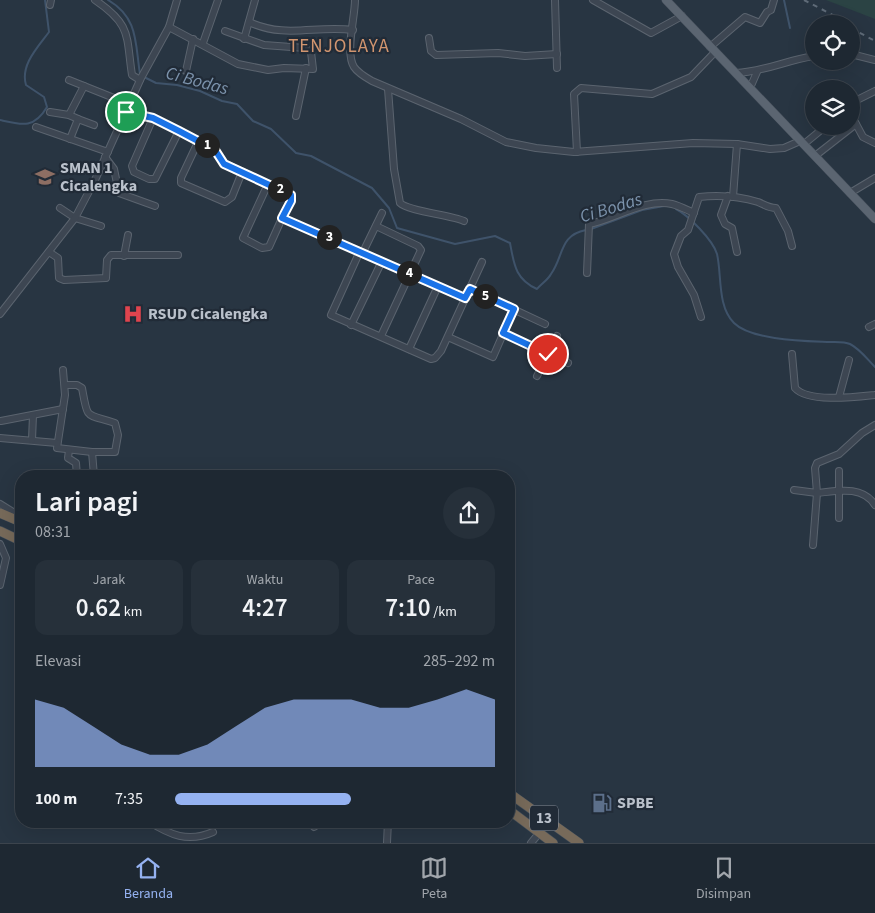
<!DOCTYPE html>
<html lang="id">
<meta charset="utf-8">
<style>
:root{--surface:#1e2832;--page:#26303a;--text:#f1f3f6;--muted:#a1a6ac;--line:#3c444d;--accent:#95b2f1}
body{margin:0;font-family:"Source Sans 3",sans-serif;background:var(--page);color:var(--text);height:100vh;display:flex;flex-direction:column;font-size:19px;white-space:nowrap}
*{box-sizing:border-box;margin:0}
p{font-size:16px;color:var(--muted)}
.icon{flex:none;width:28px;height:28px;fill:none;stroke:currentColor;stroke-width:2;stroke-linecap:round;stroke-linejoin:round}
.map{position:relative;flex:1;overflow:hidden}
.sheet{position:absolute;left:15px;top:470px;width:500px;height:358px;display:flex;flex-direction:column;background:var(--surface);border-radius:20px;box-shadow:0 5px 20px #0002,0 0 0 1px var(--line)}
.sheet>*{flex:none}
.buttons{position:absolute;left:805px;top:15px;display:grid;gap:10px}
.buttons a{display:grid;place-items:center;width:55px;height:55px;border-radius:50%;background:var(--surface);box-shadow:0 5px 20px #0002,0 0 0 1px var(--line);font-size:25px}
.pin{position:absolute;display:grid;place-items:center;width:42px;height:42px;color:#fff;margin:-21px;border:2px solid #fff;border-radius:50%;box-shadow:0 1px 5px #0007}
.km{position:absolute;width:25px;height:25px;margin:-12px;border-radius:50%;background:#222;color:#fff;font-size:14px;line-height:25px;text-align:center}
.round{display:grid;place-items:center;flex:none;width:52px;height:52px;border-radius:26px;background:var(--page)}
.overview{display:flex;align-items:center;justify-content:space-between;height:85px;padding:0 20px}
h1{font-size:28px;font-weight:600;line-height:38px}
.metrics{display:grid;grid-template-columns:repeat(3,1fr);gap:8px;height:85px;padding:5px 20px}
.metrics div{display:grid;align-content:center;border-radius:12px;background:var(--page);text-align:center}
.metrics b{font-size:25px;font-weight:600}
.metrics small{font-size:14px;font-weight:400}
.metrics p{font-size:14px}
.chart{height:140px;padding:10px 20px}
.chart p{display:flex;justify-content:space-between}
.chart svg{width:100%;height:90px;margin-top:5px;fill:var(--accent);opacity:.7}
ul{padding:0 20px;list-style:none;font-size:16px}
li{display:grid;grid-template-columns:80px 60px 1fr;align-items:center;height:38px}
li i{height:12px;border-radius:6px;background:var(--accent)}
.tab-bar{display:flex;justify-content:space-around;align-items:center;height:70px;border-top:1px solid var(--line);background:var(--surface);font-size:14px;color:var(--muted)}
.tab-bar a{display:grid;justify-items:center;gap:2px}
.tab-bar .active{color:var(--accent)}
.map>svg:first-child{display:block}
</style>
<div class="map">
<svg width="875" height="843" viewBox="0 0 875 843">
<rect width="100%" height="100%" fill="#283542"/>
<polygon fill="#2b4344" points="826,0 875,0 875,19"/>
<g fill="none" stroke-linecap="round" stroke-linejoin="round">
<g stroke="#3f536a" stroke-width="2">
<path d="M108,0C139,18 135,44 140,74"/>
<polyline points="784,0 790,28"/>
<path d="M144,77L156,83L177,85L200,91L222,101L237,104L253,121L271,129L296,153L311,156L372,188L389,208L397,228L455,244L495,236L510,243C514,264 515,279 537,289C541,284 548,280 551,274C564,256 559,235 586,230"/>
<path d="M0,120C22,125 34,129 47,107L44,97L26,85C20,65 38,47 49,32L45,0"/>
<path d="M676,209C688,215 713,240 717,254C722,275 717,306 734,323C751,340 804,341 827,342C834,342 844,341 850,344C860,349 867,359 875,367"/>
<polyline points="591,229 642,210 664,206"/>
</g>
<defs>
<g id="minor">
<path d="M95,0C132,25 126,36 132,75L140,80"/>
<path d="M355,0C355,17 345,53 354,67C358,73 365,77 372,81L461,119L506,142L536,148L574,152L693,143L737,144L770,149L784,148L800,141"/>
<polyline points="555,0 557,68"/>
<polyline points="593,0 651,33 682,16"/>
<polyline points="50,5 51,0"/>
<path d="M249,22C286,39 315,25 353,30"/>
<polyline points="169,27 238,64 268,70 284,68 313,69 311,52 305,48 264,45 225,31"/>
<polyline points="429,38 431,51 436,55 498,53 525,56 557,54"/>
<polyline points="244,39 255,0"/>
<polyline points="203,43 218,0"/>
<polyline points="710,47 745,17 760,23 767,12 771,10 774,0"/>
<polyline points="851,54 875,60"/>
<polyline points="186,71 193,39"/>
<path d="M736,73C763,72 787,60 814,56"/>
<polyline points="69,80 129,104"/>
<polyline points="750,88 757,72"/>
<path d="M388,89L394,169L400,203C408,211 450,215 464,221"/>
<polyline points="851,103 875,91"/>
<polyline points="50,112 69,115 78,119 70,139"/>
<polyline points="126,112 153,118 179,131 210,147 224,163 291,195 292,198 282,218 465,298"/>
<polyline points="69,115 84,86"/>
<polyline points="296,116 306,68"/>
<polyline points="153,118 132,166 134,172 149,179 155,179 179,131"/>
<polyline points="78,119 94,125"/>
<polyline points="856,124 863,137 875,143"/>
<polyline points="36,127 108,152"/>
<polyline points="198,142 181,178 181,183 225,202 232,197 242,172"/>
<polyline points="804,144 826,126"/>
<polyline points="577,152 574,94 581,88 652,94 691,77 715,52"/>
<polyline points="815,156 856,124 851,115"/>
<polyline points="105,157 114,169 119,193 155,206"/>
<polyline points="268,184 243,238 262,248 269,247 282,218"/>
<polyline points="850,193 875,178"/>
<polyline points="728,196 721,215 725,224 732,228 737,252"/>
<polyline points="733,197 737,144"/>
<polyline points="60,208 75,218 101,226"/>
<polyline points="376,226 418,246 421,250 381,336"/>
<polyline points="360,251 331,315 431,359 435,358 441,351 482,262"/>
<polyline points="49,252 58,258 59,278 64,280 106,278 107,260 111,255 178,255"/>
<polyline points="363,252 382,213"/>
<polyline points="124,256 128,235"/>
<path d="M587,273L589,224C615,219 645,198 672,204C680,206 687,210 694,213"/>
<polyline points="470,289 545,324"/>
<polyline points="0,314 75,218 95,180 141,78 169,27 177,0"/>
<path d="M701,317L694,295L678,267L674,254L681,236L688,230L699,197C719,195 738,196 758,202C765,205 769,208 776,208L788,231L792,246"/>
<polyline points="351,325 382,261"/>
<polyline points="869,327 875,324"/>
<polyline points="503,333 568,363"/>
<polyline points="448,337 493,357 514,309"/>
<polyline points="409,349 438,286"/>
<path d="M792,354L795,388C808,403 856,397 875,395"/>
<path d="M63,370L65,395L57,448L92,452H115L118,435L115,423C85,413 88,421 82,388L77,385H65"/>
<polyline points="537,376 557,336"/>
<polyline points="839,397 849,360"/>
<polyline points="1,421 63,409"/>
<polyline points="0,438 57,443"/>
<polyline points="32,440 33,415"/>
<polyline points="69,450 68,458 76,463 77,476"/>
<polyline points="92,452 94,476"/>
<polyline points="794,490 817,493 815,468 817,463 839,454 862,433 875,425"/>
<polyline points="0,504 21,517"/>
<polyline points="839,518 839,471"/>
<polyline points="0,544 6,558 0,585"/>
<path d="M813,545L817,493C837,491 862,485 875,505"/>
<path d="M148,821C170,835 188,843 213,832"/>
<polyline points="308,821 314,827 323,821"/>
<polyline points="387,843 388,821"/>
<polyline points="531,843 540,832"/>
</g>
<polyline id="major" points="666,0 875,219"/>
<g id="highway">
<polyline points="0,513 21,522"/>
<polyline points="0,531 21,541"/>
<polyline points="509,793 579,843"/>
<polyline points="509,810 553,843"/>
</g>
</defs>
<use href="#minor" stroke="#5b646f" stroke-width="8"/>
<use href="#major" stroke="#49525e" stroke-width="9"/>
<use href="#highway" stroke="#47515c" stroke-width="10"/>
<use href="#minor" stroke="#3d4652" stroke-width="6"/>
<use href="#major" stroke="#5b6571" stroke-width="8"/>
<use href="#highway" stroke="#776a5a" stroke-width="9"/>
<g stroke="#5f6b78" stroke-width="2" stroke-dasharray="5 5" stroke-linecap="butt">
<polyline points="804,0 850,24"/>
<polyline points="851,28 875,41"/>
</g>
</g>
<g fill="none" stroke-linecap="round" stroke-linejoin="round">
<defs>
<polyline id="route" points="126,112 153,118 179,131 215,150 224,164 291,195 291,201 282,218 465,298 470,289 514,309 503,333 548,354"/>
</defs>
<use href="#route" stroke="#fff" stroke-width="10"/>
<use href="#route" stroke="#1a73e8" stroke-width="6"/>
</g>
<defs>
<symbol id="school-bare" viewBox="-9 -9 18 18"><path d="M0-5L7-2L0 1L-7-2ZM-4 1L0 2.5L4 1V4Q0 6-4 4Z" fill="#8d6e63" stroke="#212b37" stroke-width="2.5" paint-order="stroke"/></symbol>
<symbol id="hospital-bare" viewBox="-9 -9 18 18"><path d="M-5-5h3v3.5h4V-5h3V5h-3V1.5h-4V5h-3Z" fill="#e0444e" stroke="#212b37" stroke-width="2.5" paint-order="stroke"/></symbol>
<symbol id="fuel-bare" viewBox="-9 -9 18 18"><path d="M-5.5-6h7V0h2V4h1.3V-2.5L3-4.5l.8-.8L6-3V5H2.5V1h-1V6h-7ZM-4.2-4.7v3.2H.2V-4.7Z" fill="#5c6f8a" stroke="#212b37" stroke-width="2.5" paint-order="stroke"/></symbol>
</defs>
<g fill-rule="evenodd">
<use href="#school-bare" x="31" y="163" width="28" height="28"/>
<use href="#hospital-bare" x="119" y="300" width="28" height="28"/>
<use href="#fuel-bare" x="588" y="789" width="28" height="28"/>
</g>
<g text-anchor="middle" dominant-baseline="central" stroke-width="4.5" stroke-linejoin="round" paint-order="stroke">
<rect fill="#212b37" stroke="#8c949f" stroke-width="1" x="530" y="805.5" width="28" height="25" rx="4"/>
<g font-size="15" font-weight="bold" fill="#bac1cb">
<text x="544" y="818">13</text>
</g>
<g font-size="16" font-weight="bold" fill="#bac1cb" stroke="#212b37" text-anchor="start">
<text x="60" y="168">SMAN 1<tspan x="60" dy="18">Cicalengka</tspan></text>
<text x="148" y="314">RSUD Cicalengka</text>
<text x="617" y="803">SPBE</text>
</g>
<g font-size="18" font-style="italic" fill="#7c93ac" stroke="#212b37">
<text transform="translate(197 81) rotate(15)">Ci Bodas</text>
<text transform="translate(611 208) rotate(-17)">Ci Bodas</text>
</g>
<g font-size="19" letter-spacing="1" fill="#d1956f" stroke="#212b37">
<text x="339" y="46">TENJOLAYA</text>
</g>
</g>
</svg>
<div class="buttons">
<a><svg class="icon" aria-label="locate" viewBox="0 0 24 24"><circle cx="12" cy="12" r="6"/><path d="M12 2v4M12 18v4M2 12h4M18 12h4"/></svg></a>
<a><svg class="icon" aria-label="layers" viewBox="0 0 24 24"><path d="M12 4l9 5-9 5-9-5zM3 14l9 5 9-5"/></svg></a>
</div>
<div class="pin" style="left:126px;top:112px;background:#1e9e55"><svg class="icon" aria-label="arrive" viewBox="0 0 24 24"><path d="M6 21V4h12l-3 4 3 4H6"/></svg></div>
<div class="pin" style="left:548px;top:354px;background:#d93025"><svg class="icon" aria-label="check" viewBox="0 0 24 24"><path d="M5 12l5 5 9-10"/></svg></div>
<b class="km" style="left:207px;top:145px">1</b>
<b class="km" style="left:280px;top:189px">2</b>
<b class="km" style="left:329px;top:237px">3</b>
<b class="km" style="left:409px;top:273px">4</b>
<b class="km" style="left:485px;top:296px">5</b>
<section class="sheet">
<div class="overview"><div><h1>Lari pagi</h1><p>08:31</p></div><a class="round"><svg class="icon" aria-label="share" viewBox="0 0 24 24"><path d="M12 15V3M7 8l5-5 5 5M5 13v7h14v-7"/></svg></a></div>
<div class="metrics">
<div><p>Jarak</p><b>0.62<small> km</small></b></div>
<div><p>Waktu</p><b>4:27</b></div>
<div><p>Pace</p><b>7:10<small> /km</small></b></div>
</div>
<div class="chart"><p><span>Elevasi</span>285–292 m</p>
<svg viewBox="0 0 160 44" preserveAspectRatio="none"><path d="M0 44V11L10 15L20 24L30 33L40 38L50 38L60 33L70 24L80 15L90 11L100 11L110 11L120 15L130 15L140 11L150 6L160 11V44z"/></svg>
</div>
<ul>
<li><b>100 m</b>7:35<i style="width:55%"></i></li>
</ul>
</section>
</div>
<nav class="tab-bar">
<a class="active"><svg class="icon" aria-label="home" viewBox="0 0 24 24"><path d="M3 11l9-7 9 7M6 9v11h12V9"/></svg>Beranda</a>
<a><svg class="icon" aria-label="map" viewBox="0 0 24 24"><path d="M3 6l6-2 6 2 6-2v14l-6 2-6-2-6 2zM9 4v14M15 6v14"/></svg>Peta</a>
<a><svg class="icon" aria-label="saved" viewBox="0 0 24 24"><path d="M7 4h10v16l-5-4-5 4z"/></svg>Disimpan</a>
</nav>
